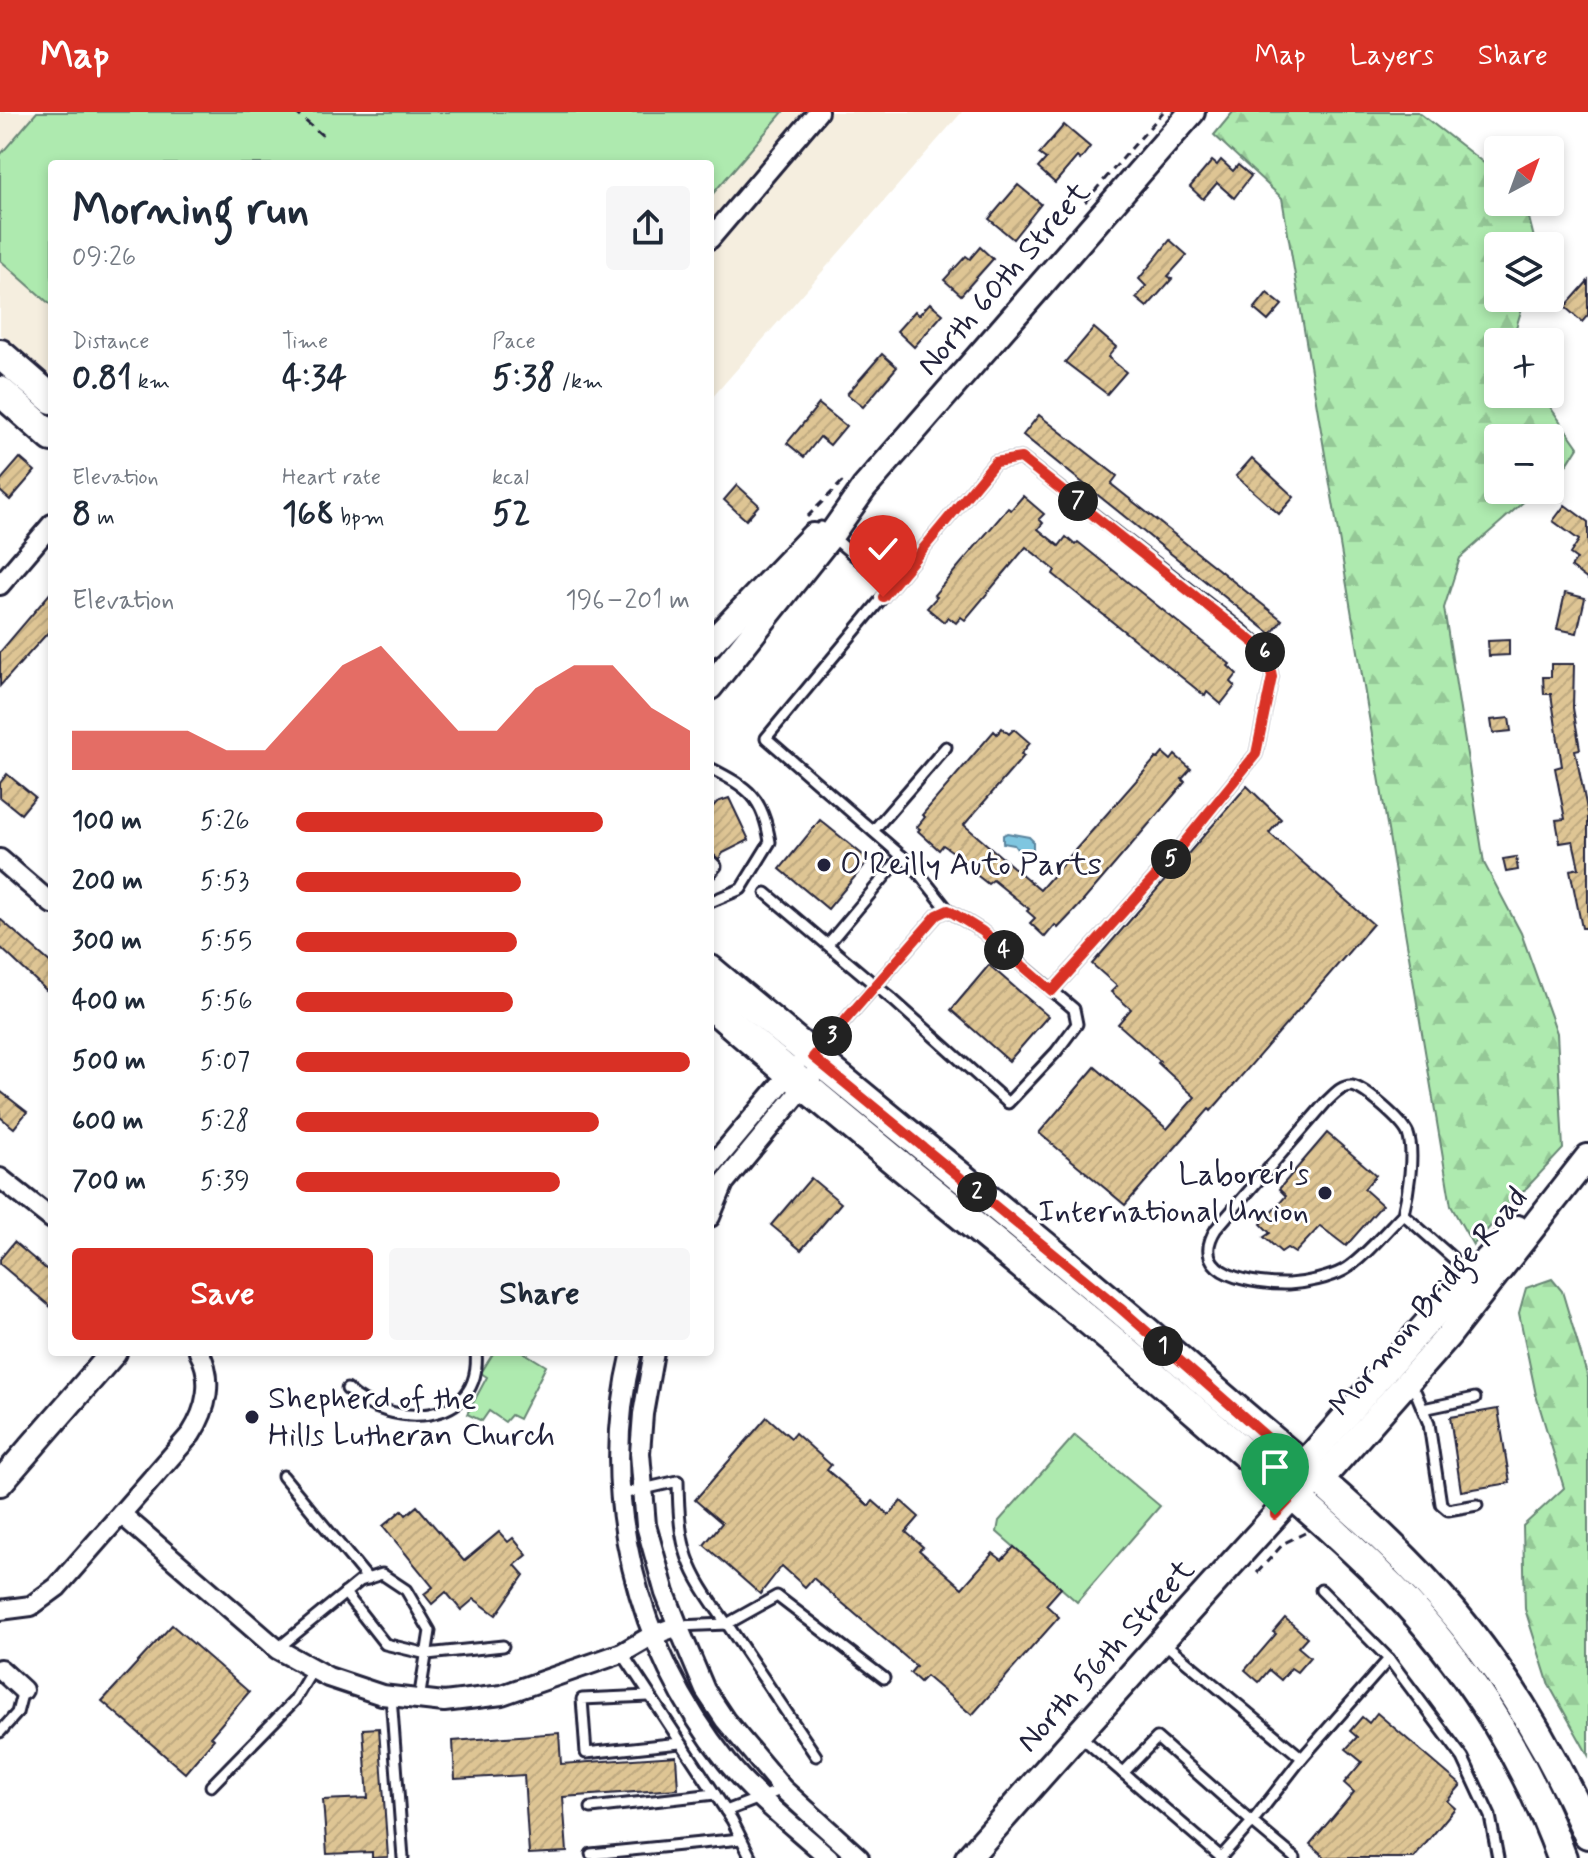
<!DOCTYPE html>
<meta charset="utf-8">
<style>
:root{--surface:#fff;--page:#f6f6f7;--text:#1f2937;--muted:#747a83;--accent:#d93025}
body{margin:0;font-family:Mynerve,sans-serif;background:var(--page);color:var(--text);height:100vh;display:flex;flex-direction:column;font-size:30px;white-space:nowrap}
*{box-sizing:border-box;margin:0}
p{font-size:26px;color:var(--muted)}
.icon{flex:none;width:44px;height:44px;fill:none;stroke:currentColor;stroke-width:2;stroke-linecap:round;stroke-linejoin:round}
.map{position:relative;flex:1;overflow:hidden}
.sheet{position:absolute;left:48px;top:48px;width:666px;height:1196px;display:flex;flex-direction:column;background:var(--surface);border-radius:8px;box-shadow:0 4px 12px #0003}
.sheet>*{flex:none}
.needle{width:52px;rotate:41deg}
.buttons{position:absolute;left:1484px;top:24px;display:grid;gap:16px}
.buttons a{display:grid;place-items:center;width:80px;height:80px;border-radius:8px;background:var(--surface);box-shadow:0 4px 12px #0003;font-size:40px}
.pin{position:absolute;display:grid;place-items:center;width:68px;height:68px;color:#fff;margin:-82px -34px;border-radius:50% 50% 50% 0;rotate:-45deg;box-shadow:0 0 8px #0007}
.pin .icon{rotate:45deg}
.km{position:absolute;width:40px;height:40px;margin:-20px;border-radius:50%;background:#222;color:#fff;font-size:22px;line-height:40px;text-align:center}
.round{display:grid;place-items:center;flex:none;width:84px;height:84px;border-radius:8px;background:var(--page)}
.summary{display:flex;align-items:center;justify-content:space-between;height:136px;padding:0 24px}
h1{font-size:44px;font-weight:700;line-height:60px}
.metrics{display:grid;grid-template-columns:repeat(3,1fr);gap:12px;height:136px;padding:8px 24px}
.metrics div{display:grid;align-content:center}
.metrics b{font-size:34px;font-weight:700}
.metrics small{font-size:22px;font-weight:400}
.metrics p{font-size:22px}
.chart{height:224px;padding:16px 24px}
.chart p{display:flex;justify-content:space-between}
.chart svg{width:100%;height:144px;margin-top:8px;fill:var(--accent);opacity:.7}
.primary-button{display:flex;gap:16px;margin-top:auto;padding:16px 24px}
.primary-button a{flex:1;height:92px;border-radius:8px;background:var(--accent);color:#fff;font-size:32px;font-weight:700;line-height:92px;text-align:center}
.primary-button a+a{background:var(--page);color:var(--text)}
ul{padding:0 24px;list-style:none;font-size:26px}
li{display:grid;grid-template-columns:128px 96px 1fr;align-items:center;height:60px}
li i{height:20px;border-radius:10px;background:var(--accent)}
header{display:flex;align-items:center;gap:48px;box-sizing:border-box;height:112px;padding:0 40px;background:var(--accent);color:#fff}
header strong{font-size:38px}
nav{display:flex;gap:44px;margin-inline-start:auto;font-size:28px}
.map>svg:first-child{display:block}
</style>
<header>
<strong>Map</strong>
<nav><a>Map</a><a>Layers</a><a>Share</a></nav>
</header>
<div class="map">
<svg width="1588" height="1746" viewBox="0 0 1588 1746">
<defs>
<pattern id="forest-firs" width="22" height="20" patternUnits="userSpaceOnUse" patternTransform="scale(2)"><rect width="22" height="20" fill="#aeeaaf"/><path d="M5 1l3.5 6h-7zM16 11l3.5 6h-7z" fill="#95c897"/></pattern>
<pattern id="water-ripples" width="26" height="14" patternUnits="userSpaceOnUse" patternTransform="scale(2)"><rect width="26" height="14" fill="#7fc6e0"/><path d="M2 4q2-2 4 0t4 0M15 11q2-2 4 0t4 0" fill="none" stroke="#6daac1"/></pattern>
<pattern id="building-hatch" width="6" height="6" patternUnits="userSpaceOnUse" patternTransform="scale(2)"><rect width="6" height="6" fill="#dec594"/><path d="M-1 1l2-2M0 6l6-6M5 7l2-2" fill="none" stroke="#bea980"/></pattern>
</defs>
<rect width="100%" height="100%" fill="#fff"/>
<filter id="ink" filterUnits="userSpaceOnUse"><feTurbulence type="fractalNoise" baseFrequency=".0125" numOctaves="2"/><feDisplacementMap in="SourceGraphic" scale="16" xChannelSelector="R" yChannelSelector="G"/><feConvolveMatrix kernelMatrix="1 2 1 2 8 2 1 2 1" color-interpolation-filters="sRGB"/></filter>
<g filter="url(#ink)">
<polygon fill="#f5eedf" points="0,0 962,0 710,288 710,52 52,52 52,268 0,222"/>
<g fill="#aeeaaf" stroke="#688675" stroke-width="2">
<polygon points="37,0 783,0 710,85 710,52 52,52 52,194 0,148 0,43"/>
<polygon points="494,1240 523,1240 546,1254 519,1307 511,1303 505,1310 489,1299 482,1309 467,1302 487,1265 481,1261"/>
<polygon points="1075,1323 1160,1394 1077,1490 997,1420 999,1409"/>
</g>
<g fill="url(#forest-firs)" stroke="#688675" stroke-width="2">
<polygon points="1233,0 1418,0 1498,62 1498,90 1523,90 1526,94 1536,134 1498,134 1498,186 1525,186 1515,219 1518,230 1498,230 1498,282 1541,282 1578,335 1568,351 1550,367 1550,326 1498,326 1498,378 1537,378 1460,446 1444,496 1484,751 1521,821 1557,921 1563,1037 1473,1133 1451,1094 1282,86 1214,23"/>
<polygon points="1552,1167 1562,1179 1588,1266 1588,1643 1549,1573 1525,1497 1523,1414 1564,1376 1536,1283 1519,1201 1526,1176"/>
</g>
<polygon fill="url(#water-ripples)" stroke="#5a849e" stroke-width="2" points="1007,721 1029,725 1033,729 1033,737 1025,742 1019,740 1014,733 1003,731 1003,723"/>
<g fill="url(#building-hatch)" stroke="#22223b" stroke-width="2">
<polygon points="1064,13 1090,35 1080,48 1077,45 1055,71 1038,56 1046,47 1039,42"/>
<polygon points="1221,48 1233,59 1238,53 1251,64 1234,86 1217,71 1203,87 1190,75 1212,49 1217,53"/>
<polygon points="1018,73 1041,92 1013,127 989,107"/>
<polygon points="1170,128 1187,143 1168,164 1172,167 1147,195 1136,186 1146,174 1139,167"/>
<polygon points="980,135 993,147 961,183 944,168 966,144 970,147"/>
<polygon points="1588,169 1588,203 1582,210 1565,195"/>
<polygon points="1267,181 1282,193 1268,209 1254,197"/>
<polygon points="930,191 943,202 914,235 897,219 915,199 919,203"/>
<polygon points="1094,216 1116,235 1108,245 1126,260 1107,282 1065,250"/>
<polygon points="882,242 897,255 863,295 847,282"/>
<polygon points="819,292 846,314 830,333 820,325 804,345 787,331"/>
<polygon points="1039,303 1117,364 1111,372 1282,508 1271,522 1023,323"/>
<polygon points="20,346 35,359 10,388 0,379 0,369"/>
<polygon points="1252,346 1294,385 1279,402 1236,364"/>
<polygon points="737,373 759,393 746,408 724,388"/>
<polygon points="1023,384 1044,402 1039,407 1043,411 1038,417 1059,434 1066,425 1075,433 1078,430 1230,552 1228,554 1237,562 1231,570 1235,574 1221,592 1207,580 1205,584 1075,480 1053,462 1055,458 1026,435 965,508 961,505 956,511 948,505 944,510 927,496 937,485 934,483 1008,396 1011,398"/>
<polygon points="1565,393 1588,410 1588,468 1571,455 1577,447 1570,442 1579,428 1553,409"/>
<polygon points="52,479 52,516 0,574 0,540"/>
<polygon points="1565,481 1585,486 1577,521 1557,517"/>
<polygon points="1509,528 1509,543 1489,544 1488,529"/>
<polygon points="1551,552 1574,552 1573,596 1580,637 1575,638 1588,702 1588,816 1582,816 1570,758 1579,756 1573,729 1560,731 1556,708 1565,707 1555,656 1562,654 1551,582 1544,582 1543,565 1551,565"/>
<polygon points="1509,606 1511,619 1493,621 1491,608"/>
<polygon points="1002,616 1009,622 1014,617 1030,631 1021,642 1024,644 964,713 1040,778 1156,646 1158,647 1163,641 1171,648 1175,643 1191,657 1182,667 1185,670 1078,795 1058,816 1055,813 1045,825 1030,811 1035,806 1027,799 1029,797 993,768 988,772 969,757 972,753 943,733 939,738 918,719 920,717 917,715 925,705 922,703 994,619 997,622"/>
<polygon points="7,662 35,685 21,702 0,685 0,671"/>
<polygon points="1247,674 1281,707 1269,721 1373,812 1211,999 1209,997 1125,1093 1039,1021 1095,955 1167,1017 1195,985 1158,951 1160,949 1118,912 1131,897 1111,880 1117,874 1092,852"/>
<polygon points="729,686 749,728 723,741 719,747 710,741 710,698 717,690"/>
<polygon points="820,708 869,748 828,797 780,757"/>
<polygon points="1516,745 1518,758 1506,760 1503,747"/>
<polygon points="0,807 52,852 52,872 46,878 0,835"/>
<polygon points="989,853 1048,904 1009,949 951,898"/>
<polygon points="0,979 27,1000 14,1016 0,1005"/>
<polygon points="1327,1021 1376,1063 1364,1077 1382,1093 1346,1134 1320,1114 1295,1141 1287,1136 1281,1140 1264,1125 1270,1121 1261,1112 1286,1084 1279,1077"/>
<polygon points="811,1066 841,1091 801,1138 771,1113"/>
<polygon points="14,1130 52,1162 52,1196 0,1152 0,1147"/>
<polygon points="1498,1297 1510,1371 1461,1379 1450,1305"/>
<polygon points="767,1305 791,1326 795,1321 831,1353 827,1358 869,1394 873,1389 889,1403 901,1389 919,1405 906,1420 923,1435 919,1438 962,1476 993,1441 1002,1448 1014,1435 1061,1476 1046,1493 1059,1505 972,1603 926,1564 920,1570 910,1561 916,1554 813,1466 805,1475 782,1454 760,1482 704,1433 722,1411 695,1388"/>
<polygon points="417,1394 464,1449 499,1420 508,1430 513,1426 527,1443 515,1453 524,1463 496,1503 474,1487 461,1498 446,1480 432,1492 424,1482 433,1475 383,1414 402,1398 406,1403"/>
<polygon points="1285,1506 1307,1525 1298,1535 1310,1545 1297,1560 1291,1556 1281,1568 1269,1558 1259,1570 1245,1558 1276,1522 1273,1520"/>
<polygon points="172,1513 249,1580 211,1624 214,1627 185,1661 102,1589"/>
<polygon points="1377,1601 1461,1673 1447,1689 1455,1696 1414,1746 1326,1746 1310,1732 1354,1680 1344,1671 1362,1650 1346,1637 1357,1625 1350,1619 1362,1605 1369,1611"/>
<polygon points="379,1616 388,1745 372,1746 372,1740 327,1742 323,1688 368,1686 363,1617"/>
<polygon points="559,1621 561,1652 676,1644 678,1677 563,1685 567,1740 529,1742 524,1663 455,1667 453,1629"/>
</g>
<g fill="none" stroke-linecap="round" stroke-linejoin="round">
<defs>
<g id="lane">
<polyline points="821,415 891,475"/>
<path d="M710,656C749,676 763,685 770,730L741,777L710,790"/>
<polyline points="873,719 946,635"/>
<polyline points="710,748 716,754 710,761"/>
<polyline points="766,781 875,873 892,887 1008,991 1056,940 1077,912 1074,897 982,819 948,798 937,803 815,943"/>
<polyline points="948,798 913,754 766,626 995,350 1021,346 1244,520 1267,541 1272,565 1256,642 1170,748 1052,879"/>
<polyline points="828,832 902,744"/>
<path d="M1403,1102C1388,1117 1361,1149 1344,1158C1329,1166 1306,1171 1289,1172C1257,1173 1186,1164 1216,1117L1326,990C1333,984 1341,973 1352,974C1365,976 1403,1010 1408,1022C1415,1042 1408,1082 1403,1102L1472,1163"/>
<polyline points="1409,1273 1416,1281 1429,1312 1441,1392 1448,1398 1477,1393"/>
<path d="M347,1277C389,1317 483,1316 476,1240"/>
<polyline points="1423,1297 1475,1286"/>
<polyline points="283,1364 368,1467"/>
<path d="M622,1382L678,1369C679,1438 686,1456 727,1512"/>
<polyline points="1321,1478 1389,1547"/>
<polyline points="345,1481 385,1532 427,1542 503,1534"/>
<polyline points="678,1514 727,1512"/>
<polyline points="1163,1530 1302,1646 1389,1547 1463,1646 1490,1704 1498,1746"/>
<polyline points="277,1537 360,1469 382,1462 406,1478 430,1519 419,1588"/>
<polyline points="622,1541 732,1708 751,1746"/>
<polyline points="391,1584 403,1746"/>
<polyline points="649,1584 582,1587 586,1641 680,1631"/>
<polyline points="0,1620 17,1601 23,1578"/>
<polyline points="1079,1623 1222,1746"/>
<polyline points="816,1644 727,1512 777,1484 884,1566"/>
<polyline points="1123,1661 1157,1626 1252,1710 1221,1745"/>
<polyline points="211,1674 294,1589 313,1557"/>
<polyline points="591,1696 715,1682"/>
<polyline points="726,1699 783,1677"/>
<polyline points="591,1742 741,1727"/>
<polyline points="1295,1746 1252,1710 1302,1646"/>
</g>
<g id="street">
<polyline points="710,127 818,0"/>
<polyline points="0,473 52,412"/>
<polyline points="0,747 52,792"/>
<polyline points="710,1056 795,955"/>
<polyline points="0,1066 52,1107"/>
<polyline points="710,1105 724,1071 811,966"/>
<path d="M632,1240C597,1383 636,1536 727,1650C756,1686 795,1715 829,1746"/>
<polyline points="654,1240 643,1302 640,1341 646,1413 665,1481 678,1514 705,1578 725,1608 783,1677 859,1746"/>
<polyline points="121,1402 277,1537 328,1565 382,1583 444,1590 502,1583 622,1541 653,1523 678,1514"/>
<path d="M0,1498L31,1494L57,1475L191,1322C207,1297 214,1267 199,1240"/>
<polyline points="0,1557 23,1578"/>
</g>
<g id="secondary">
<polyline points="710,532 813,424"/>
<polyline points="710,575 831,423 864,376 1192,0"/>
<polyline points="0,1371 114,1240"/>
<polyline points="1296,1371 1301,1355 1317,1337 1427,1211 1517,1116"/>
<path d="M968,1746C1075,1625 1184,1504 1293,1384L1319,1370L1448,1224L1588,1045"/>
</g>
<g id="primary">
<polyline points="0,242 52,287"/>
<polyline points="0,279 52,325"/>
<path d="M710,858C872,995 1040,1126 1200,1266C1268,1326 1341,1383 1405,1448C1483,1526 1544,1621 1588,1722"/>
<path d="M710,893C870,1033 1039,1162 1199,1302C1269,1363 1343,1423 1407,1491C1473,1563 1529,1654 1562,1746"/>
</g>
</defs>
<use href="#lane" stroke="#22223b" stroke-width="15"/>
<use href="#street" stroke="#22223b" stroke-width="24"/>
<use href="#secondary" stroke="#22223b" stroke-width="30"/>
<use href="#primary" stroke="#22223b" stroke-width="34"/>
<g stroke="#22223b" stroke-width="3" stroke-dasharray="8 6" stroke-linecap="butt">
<polyline points="295,0 323,24"/>
<polyline points="1085,90 1163,0"/>
<polyline points="807,405 844,368"/>
<polyline points="1257,1461 1284,1431 1305,1421"/>
</g>
<use href="#lane" stroke="#fff" stroke-width="9"/>
<use href="#street" stroke="#fff" stroke-width="18"/>
<use href="#secondary" stroke="#fff" stroke-width="24"/>
<use href="#primary" stroke="#fff" stroke-width="28"/>
</g>
</g>
<g fill="none" stroke-linecap="round" stroke-linejoin="round" filter="url(#ink)">
<defs>
<polyline id="route" points="883,485 995,350 1021,346 1267,541 1272,565 1256,642 1170,748 1052,879 982,819 948,798 937,803 813,945 1120,1196 1301,1355 1293,1384 1275,1403"/>
</defs>
<use href="#route" stroke="#fff" stroke-width="16"/>
<use href="#route" stroke="#d93025" stroke-width="10"/>
</g>
<g fill="#22223b" stroke="#fff" stroke-width="3">
<circle cx="824" cy="753" r="8"/>
<circle cx="1325" cy="1081" r="8"/>
<circle cx="252" cy="1305" r="8"/>
</g>
<g text-anchor="middle" dominant-baseline="central" stroke-width="6" stroke-linejoin="round" paint-order="stroke">
<g font-size="32" fill="#22223b" stroke="#fff">
<text transform="translate(1004 167) rotate(-49)">North 60th Street</text>
<text transform="translate(1429 1190) rotate(-50)">Mormon Bridge Road</text>
<text transform="translate(1106 1544) rotate(-48)">North 56th Street</text>
</g>
<g font-size="32" fill="#22223b" stroke="#fff" text-anchor="start">
<text x="840" y="753">O'Reilly Auto Parts</text>
<text x="1309" y="1063" text-anchor="end">Laborer's<tspan x="1309" dy="37">International Union</tspan></text>
<text x="268" y="1287">Shepherd of the<tspan x="268" dy="37">Hills Lutheran Church</tspan></text>
</g>
</g>
</svg>
<div class="buttons">
<a><svg class="needle" viewBox="-14 -14 28 28"><path d="M0-13l5 13h-10z" fill="#e53935"/><path d="M0 13l5-13h-10z" fill="#747a83"/></svg></a>
<a><svg class="icon" aria-label="layers" viewBox="0 0 24 24"><path d="M12 4l9 5-9 5-9-5zM3 14l9 5 9-5"/></svg></a>
<a>+</a>
<a>−</a>
</div>
<div class="pin" style="left:1275px;top:1403px;background:#1e9e55"><svg class="icon" aria-label="arrive" viewBox="0 0 24 24"><path d="M6 21V4h12l-3 4 3 4H6"/></svg></div>
<div class="pin" style="left:883px;top:485px;background:#d93025"><svg class="icon" aria-label="check" viewBox="0 0 24 24"><path d="M5 12l5 5 9-10"/></svg></div>
<b class="km" style="left:1163px;top:1234px">1</b>
<b class="km" style="left:977px;top:1080px">2</b>
<b class="km" style="left:832px;top:924px">3</b>
<b class="km" style="left:1004px;top:838px">4</b>
<b class="km" style="left:1171px;top:747px">5</b>
<b class="km" style="left:1265px;top:540px">6</b>
<b class="km" style="left:1078px;top:389px">7</b>
<section class="sheet">
<div class="summary"><div><h1>Morning run</h1><p>09:26</p></div><a class="round"><svg class="icon" aria-label="share" viewBox="0 0 24 24"><path d="M12 15V3M7 8l5-5 5 5M5 13v7h14v-7"/></svg></a></div>
<div class="metrics">
<div><p>Distance</p><b>0.81<small> km</small></b></div>
<div><p>Time</p><b>4:34</b></div>
<div><p>Pace</p><b>5:38<small> /km</small></b></div>
</div>
<div class="metrics">
<div><p>Elevation</p><b>8<small> m</small></b></div>
<div><p>Heart rate</p><b>168<small> bpm</small></b></div>
<div><p>kcal</p><b>52</b></div>
</div>
<div class="chart"><p><span>Elevation</span>196–201 m</p>
<svg viewBox="0 0 160 44" preserveAspectRatio="none"><path d="M0 44V32L10 32L20 32L30 32L40 38L50 38L60 25L70 12L80 6L90 19L100 32L110 32L120 19L130 12L140 12L150 25L160 32V44z"/></svg>
</div>
<ul>
<li><b>100 m</b>5:26<i style="width:78%"></i></li>
<li><b>200 m</b>5:53<i style="width:57%"></i></li>
<li><b>300 m</b>5:55<i style="width:56%"></i></li>
<li><b>400 m</b>5:56<i style="width:55%"></i></li>
<li><b>500 m</b>5:07<i style="width:100%"></i></li>
<li><b>600 m</b>5:28<i style="width:77%"></i></li>
<li><b>700 m</b>5:39<i style="width:67%"></i></li>
</ul>
<div class="primary-button"><a>Save</a><a>Share</a></div>
</section>
</div>
